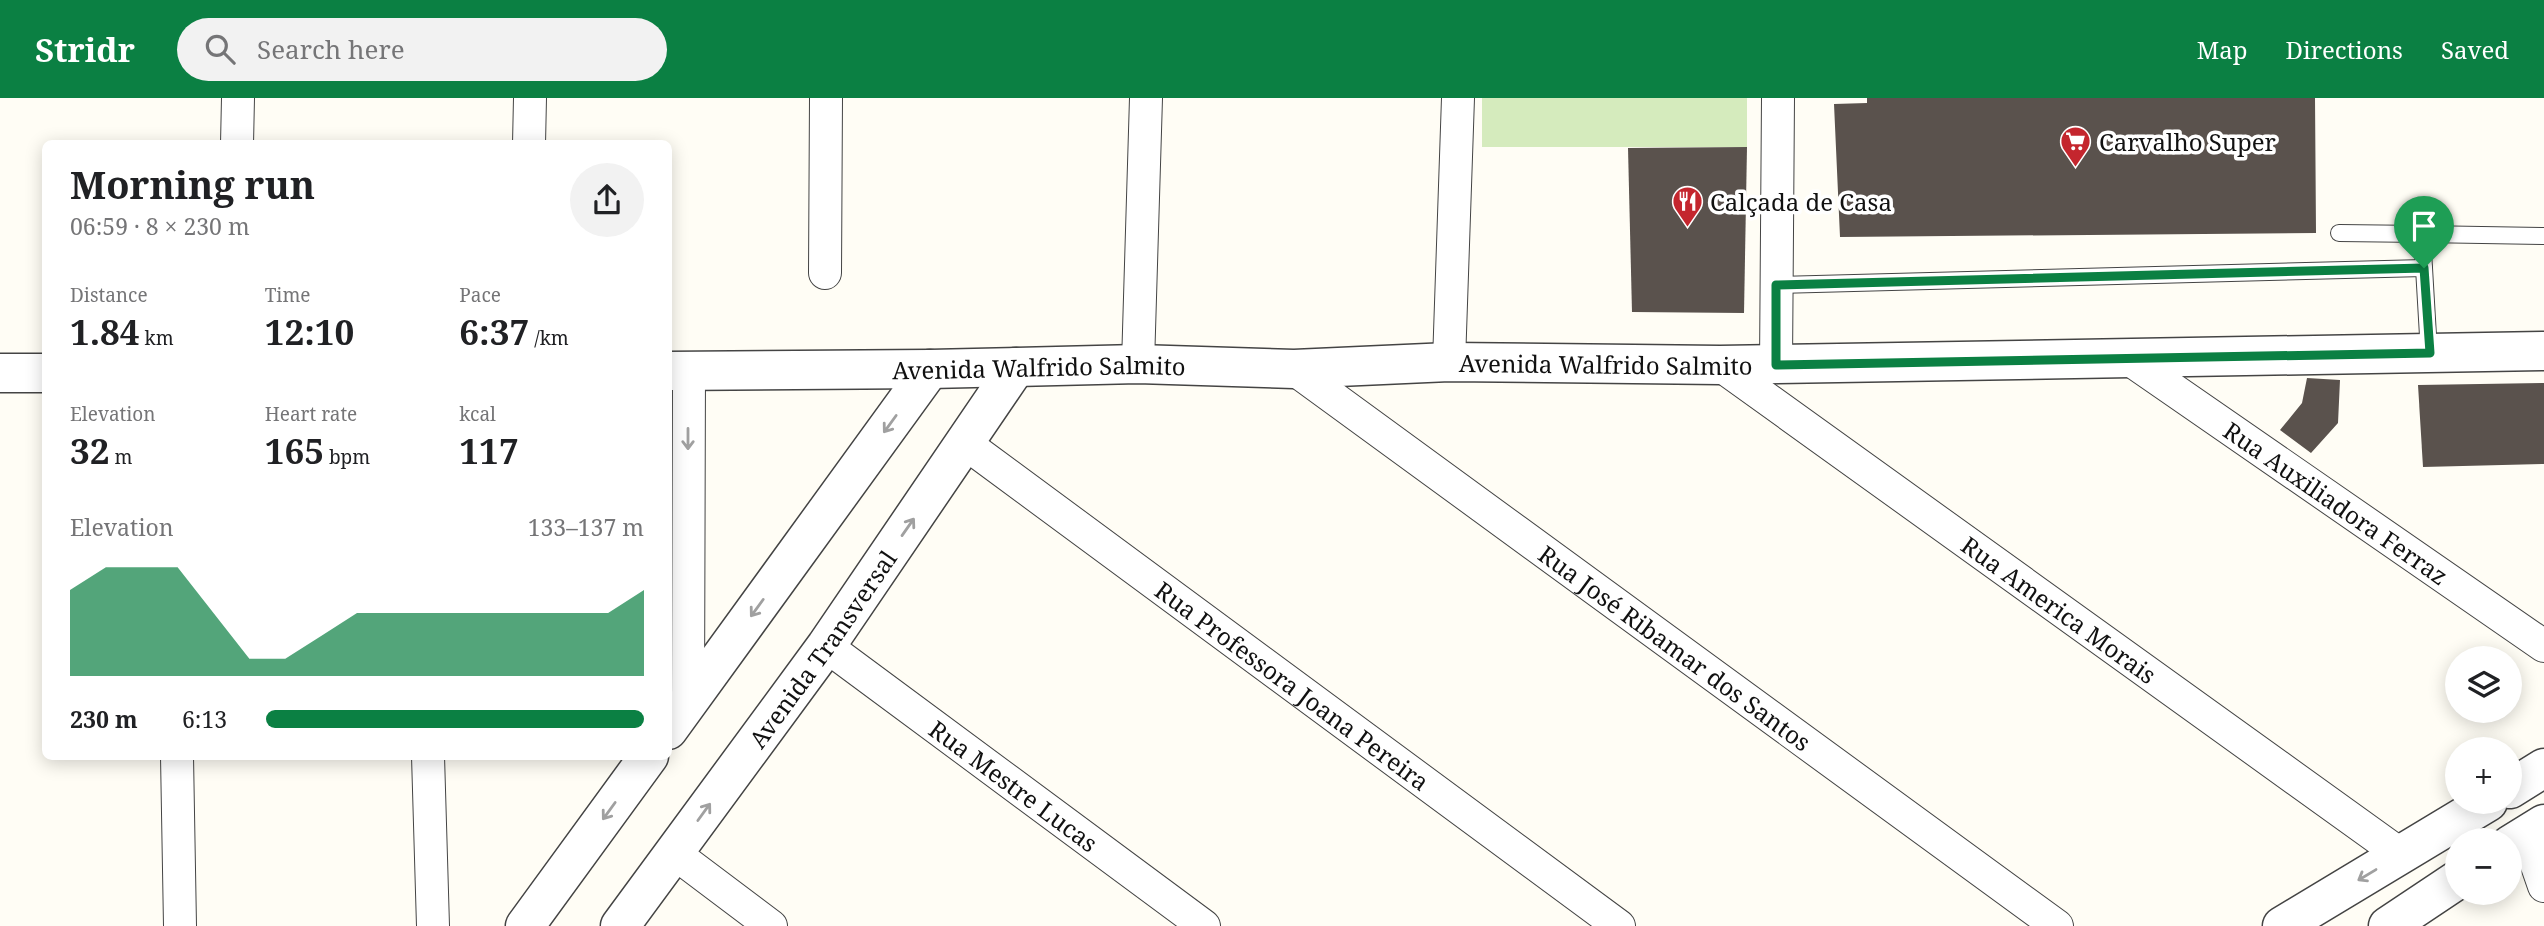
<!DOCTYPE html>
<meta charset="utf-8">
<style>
:root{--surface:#fff;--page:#f2f2f2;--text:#202124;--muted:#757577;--accent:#0b8043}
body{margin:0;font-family:"Noto Serif",serif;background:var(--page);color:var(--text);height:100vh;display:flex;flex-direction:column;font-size:26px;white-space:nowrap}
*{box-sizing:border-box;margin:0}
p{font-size:23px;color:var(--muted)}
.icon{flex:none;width:38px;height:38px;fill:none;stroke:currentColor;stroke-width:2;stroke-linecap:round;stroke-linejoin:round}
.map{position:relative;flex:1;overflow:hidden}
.panel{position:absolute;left:42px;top:42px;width:630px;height:620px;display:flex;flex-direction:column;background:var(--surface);border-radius:10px;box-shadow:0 4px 18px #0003}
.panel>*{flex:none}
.controls{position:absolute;left:2445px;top:548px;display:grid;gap:14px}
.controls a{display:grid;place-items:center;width:77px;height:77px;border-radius:50%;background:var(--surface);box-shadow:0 4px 18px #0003;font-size:35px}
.pin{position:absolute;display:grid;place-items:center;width:60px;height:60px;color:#fff;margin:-72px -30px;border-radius:50% 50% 50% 0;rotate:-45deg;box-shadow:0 0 7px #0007}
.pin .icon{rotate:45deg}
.round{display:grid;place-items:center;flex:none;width:74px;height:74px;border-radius:37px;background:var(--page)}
.overview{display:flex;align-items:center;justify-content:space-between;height:119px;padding:0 28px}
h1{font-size:38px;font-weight:700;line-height:52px}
.metrics{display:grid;grid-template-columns:repeat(3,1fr);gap:10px;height:119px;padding:7px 28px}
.metrics div{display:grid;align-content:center}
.metrics b{font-size:35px;font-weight:700}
.metrics small{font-size:19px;font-weight:400}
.metrics p{font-size:19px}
.chart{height:196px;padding:14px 28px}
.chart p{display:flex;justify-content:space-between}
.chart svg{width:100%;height:126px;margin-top:7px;fill:var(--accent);opacity:.7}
ul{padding:0 28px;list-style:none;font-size:23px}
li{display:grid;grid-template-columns:112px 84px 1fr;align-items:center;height:52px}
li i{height:18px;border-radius:9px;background:var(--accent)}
header{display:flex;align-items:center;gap:42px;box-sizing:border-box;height:98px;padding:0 35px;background:var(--accent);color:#fff}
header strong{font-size:33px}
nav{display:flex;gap:38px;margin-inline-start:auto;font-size:24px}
.search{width:490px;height:63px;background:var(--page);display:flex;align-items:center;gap:18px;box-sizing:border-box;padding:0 24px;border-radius:38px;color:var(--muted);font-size:26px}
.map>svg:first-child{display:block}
</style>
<header>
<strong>Stridr</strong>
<div class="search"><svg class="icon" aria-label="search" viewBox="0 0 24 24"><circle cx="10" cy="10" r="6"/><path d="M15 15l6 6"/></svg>Search here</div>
<nav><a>Map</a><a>Directions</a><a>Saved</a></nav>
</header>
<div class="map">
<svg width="2544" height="828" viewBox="0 0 2544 828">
<rect width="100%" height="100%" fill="#fffdf5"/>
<rect fill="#d5ebbd" x="1482" y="0" width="265" height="49"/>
<g fill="#5a524d">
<polygon points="1867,0 2315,0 2316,135 1840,139 1834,6 1867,5"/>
<polygon points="1747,49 1744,215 1632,214 1628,50"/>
<polygon points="2307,280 2340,282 2338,325 2311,355 2280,332 2302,305"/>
<polygon points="2544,285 2544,366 2423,369 2418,287"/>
</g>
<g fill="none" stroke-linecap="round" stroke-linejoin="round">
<defs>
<g id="service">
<polyline points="2339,135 2422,136 2424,170"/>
<polyline points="2422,136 2544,138"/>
<polyline points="1776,187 2424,170 2429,255"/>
</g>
<g id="minor">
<polyline points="237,46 238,0"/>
<polyline points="529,46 530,0"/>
<polyline points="825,175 826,0"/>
<path id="s1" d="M2129,261L2544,548"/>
<polyline points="1449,264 1458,0"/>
<polyline points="1138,266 1146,0"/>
<path id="s2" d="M1720,267L2400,756"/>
<polyline points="1776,267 1778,0"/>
<path id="s3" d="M1294,271L2057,828"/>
<path id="s4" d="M966,346L1619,828"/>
<path id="s5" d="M826,548L1204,828"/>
<polyline points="688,605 689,273"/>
<polyline points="177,658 180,828"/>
<polyline points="428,658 433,828"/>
<polyline points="2526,736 2544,788"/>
<polyline points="674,755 771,828"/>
</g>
<g id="tertiary">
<path id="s6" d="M668,273L930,271L1138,266L1294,271L1449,264L1720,267L2544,253"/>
<polyline points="0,275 46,275"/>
<polyline points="668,632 930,271"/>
<polyline points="2510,691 2544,670"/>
<polyline points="2510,747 2544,726"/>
<polyline points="525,828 649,658"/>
<path id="s7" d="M620,828L826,548L1016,269"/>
<polyline points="2282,828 2488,704"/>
<polyline points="2388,828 2457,782"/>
</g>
</defs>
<use href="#service" stroke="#444" stroke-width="18"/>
<use href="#minor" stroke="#444" stroke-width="34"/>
<use href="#tertiary" stroke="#444" stroke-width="41"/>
<use href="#service" stroke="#fff" stroke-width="16"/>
<use href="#minor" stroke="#fff" stroke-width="32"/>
<use href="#tertiary" stroke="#fff" stroke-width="38"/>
</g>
<defs><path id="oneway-shaft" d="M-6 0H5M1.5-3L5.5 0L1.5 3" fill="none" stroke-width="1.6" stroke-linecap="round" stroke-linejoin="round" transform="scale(1.75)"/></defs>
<g stroke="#a0a0a0">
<use href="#oneway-shaft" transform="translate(890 326) rotate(126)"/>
<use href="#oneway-shaft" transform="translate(688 341) rotate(90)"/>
<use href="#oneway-shaft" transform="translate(908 429) rotate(-55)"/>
<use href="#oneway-shaft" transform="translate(757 510) rotate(126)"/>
<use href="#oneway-shaft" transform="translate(609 713) rotate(126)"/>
<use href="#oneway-shaft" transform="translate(704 714) rotate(-54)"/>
<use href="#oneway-shaft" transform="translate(2367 777) rotate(149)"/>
</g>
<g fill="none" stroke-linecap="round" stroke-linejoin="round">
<defs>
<polygon id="route" points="2424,170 2430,255 1776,267 1776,187"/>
</defs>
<use href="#route" stroke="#fff" stroke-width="14"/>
<use href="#route" stroke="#0b8043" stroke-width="9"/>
</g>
<defs>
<symbol id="supermarket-pin" viewBox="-11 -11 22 30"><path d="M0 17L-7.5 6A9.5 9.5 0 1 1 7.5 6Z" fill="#c4262e" stroke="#fff"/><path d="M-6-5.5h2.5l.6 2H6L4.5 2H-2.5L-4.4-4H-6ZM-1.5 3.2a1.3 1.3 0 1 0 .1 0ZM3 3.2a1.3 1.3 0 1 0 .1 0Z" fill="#fff"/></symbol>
<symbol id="restaurant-pin" viewBox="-11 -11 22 30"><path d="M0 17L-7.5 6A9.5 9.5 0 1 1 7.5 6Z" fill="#c4262e" stroke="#fff"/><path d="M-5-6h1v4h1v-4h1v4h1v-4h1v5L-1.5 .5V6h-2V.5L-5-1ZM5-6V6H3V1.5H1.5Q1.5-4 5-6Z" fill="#fff"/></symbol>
</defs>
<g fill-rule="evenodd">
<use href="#supermarket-pin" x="2058" y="26" width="35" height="47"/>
<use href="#restaurant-pin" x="1670" y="86" width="35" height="47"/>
</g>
<g text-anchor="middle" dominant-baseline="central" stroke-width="7" stroke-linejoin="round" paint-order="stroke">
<g font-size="24" fill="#111" stroke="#fff" text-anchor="start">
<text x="2099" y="43">Carvalho Super</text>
<text x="1710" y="103">Calçada de Casa</text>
</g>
<g font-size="24" fill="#111" stroke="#fff">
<text stroke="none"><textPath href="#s6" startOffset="938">Avenida Walfrido Salmito</textPath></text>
<text stroke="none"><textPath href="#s6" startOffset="371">Avenida Walfrido Salmito</textPath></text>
<text stroke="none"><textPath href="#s1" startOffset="252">Rua Auxiliadora Ferraz</textPath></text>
<text stroke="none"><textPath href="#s2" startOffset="418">Rua America Morais</textPath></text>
<text stroke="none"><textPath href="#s3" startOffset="472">Rua José Ribamar dos Santos</textPath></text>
<text stroke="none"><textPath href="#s7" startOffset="343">Avenida Transversal</textPath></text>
<text stroke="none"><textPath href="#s4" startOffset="406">Rua Professora Joana Pereira</textPath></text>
<text stroke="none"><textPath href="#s5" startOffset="234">Rua Mestre Lucas</textPath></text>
</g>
</g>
</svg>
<div class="controls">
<a><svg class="icon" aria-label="layers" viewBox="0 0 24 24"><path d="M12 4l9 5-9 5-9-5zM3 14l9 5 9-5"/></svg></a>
<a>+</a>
<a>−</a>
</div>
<div class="pin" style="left:2424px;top:170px;background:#1e9e55"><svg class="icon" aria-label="arrive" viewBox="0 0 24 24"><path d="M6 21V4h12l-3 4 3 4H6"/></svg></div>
<section class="panel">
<div class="overview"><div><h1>Morning run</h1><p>06:59 · 8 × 230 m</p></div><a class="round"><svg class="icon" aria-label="share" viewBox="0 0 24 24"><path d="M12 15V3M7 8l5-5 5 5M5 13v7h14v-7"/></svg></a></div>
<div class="metrics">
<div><p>Distance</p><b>1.84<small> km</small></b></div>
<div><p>Time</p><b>12:10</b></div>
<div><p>Pace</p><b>6:37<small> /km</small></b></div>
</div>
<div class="metrics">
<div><p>Elevation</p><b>32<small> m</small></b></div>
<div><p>Heart rate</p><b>165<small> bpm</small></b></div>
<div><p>kcal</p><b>117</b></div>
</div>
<div class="chart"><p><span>Elevation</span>133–137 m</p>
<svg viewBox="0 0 160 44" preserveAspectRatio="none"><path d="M0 44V14L10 6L20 6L30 6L40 22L50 38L60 38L70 30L80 22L90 22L100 22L110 22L120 22L130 22L140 22L150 22L160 14V44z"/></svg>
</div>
<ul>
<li><b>230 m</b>6:13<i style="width:100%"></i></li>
</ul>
</section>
</div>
